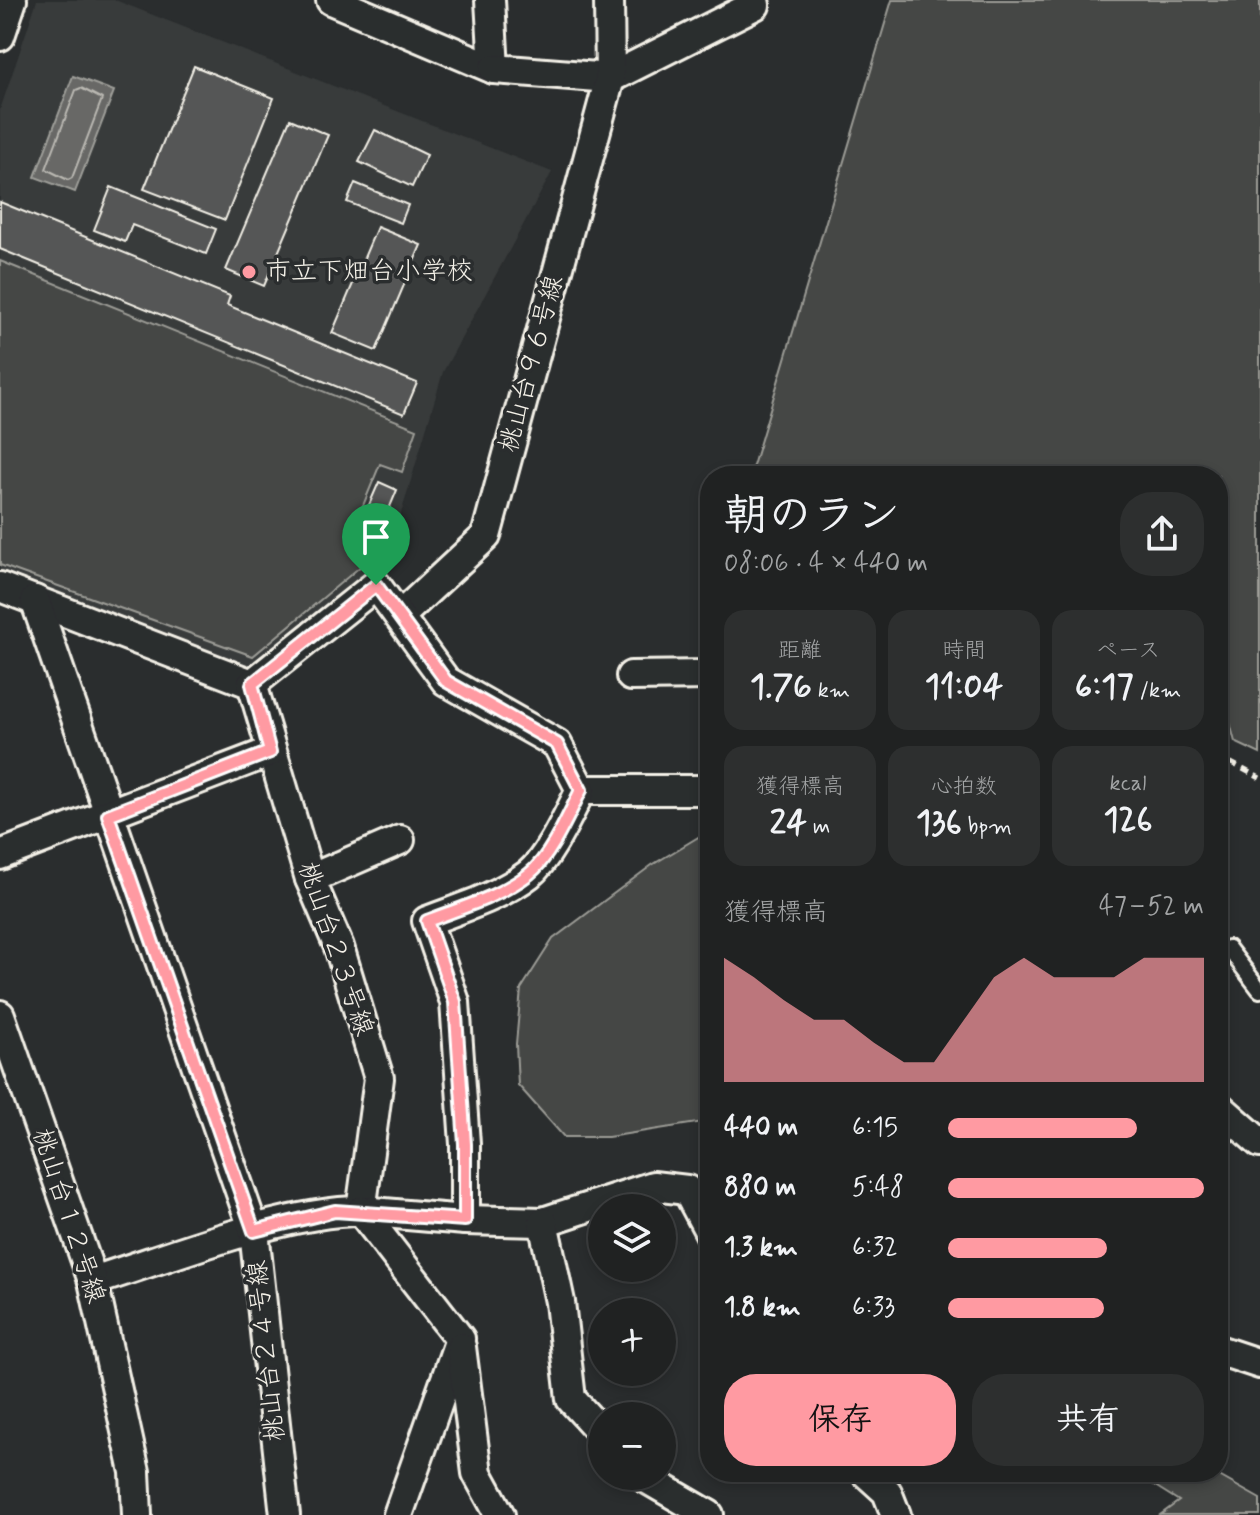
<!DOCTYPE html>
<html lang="ja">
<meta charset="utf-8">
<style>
:root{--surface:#202222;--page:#2d2f2f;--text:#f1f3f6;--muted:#a2a4a5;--line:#3d3f40;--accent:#ff9aa2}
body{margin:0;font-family:Mynerve,"Klee One",sans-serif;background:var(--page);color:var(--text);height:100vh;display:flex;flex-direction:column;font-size:30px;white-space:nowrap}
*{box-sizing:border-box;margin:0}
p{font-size:26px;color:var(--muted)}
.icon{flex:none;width:44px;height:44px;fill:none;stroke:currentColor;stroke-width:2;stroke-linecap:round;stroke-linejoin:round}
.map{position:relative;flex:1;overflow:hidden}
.panel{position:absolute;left:700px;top:466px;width:528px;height:1016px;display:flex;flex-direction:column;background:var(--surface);border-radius:32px;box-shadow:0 4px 12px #0003,0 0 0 2px var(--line)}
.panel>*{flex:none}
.buttons{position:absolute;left:588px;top:1194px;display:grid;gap:16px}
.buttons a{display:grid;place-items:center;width:88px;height:88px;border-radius:50%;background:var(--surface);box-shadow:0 4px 12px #0003,0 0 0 2px var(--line);font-size:40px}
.pin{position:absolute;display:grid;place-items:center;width:68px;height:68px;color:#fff;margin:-82px -34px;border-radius:50% 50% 50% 0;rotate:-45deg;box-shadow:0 0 8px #0007}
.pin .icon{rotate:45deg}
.round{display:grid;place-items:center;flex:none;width:84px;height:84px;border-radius:32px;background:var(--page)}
.headline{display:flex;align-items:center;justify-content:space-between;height:136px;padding:0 24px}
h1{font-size:44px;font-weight:800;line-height:60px}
.metrics{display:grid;grid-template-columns:repeat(3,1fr);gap:12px;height:136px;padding:8px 24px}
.metrics div{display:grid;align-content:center;border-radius:20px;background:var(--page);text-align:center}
.metrics b{font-size:34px;font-weight:800}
.metrics small{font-size:22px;font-weight:400}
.metrics p{font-size:22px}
.chart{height:224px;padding:16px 24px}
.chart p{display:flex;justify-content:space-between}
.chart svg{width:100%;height:144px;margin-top:8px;fill:var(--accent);opacity:.7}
.cta{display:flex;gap:16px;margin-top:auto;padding:16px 24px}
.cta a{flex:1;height:92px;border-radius:32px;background:var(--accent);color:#111;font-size:32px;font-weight:800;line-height:92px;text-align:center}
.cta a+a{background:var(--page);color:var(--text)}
ul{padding:0 24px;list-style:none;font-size:26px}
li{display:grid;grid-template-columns:128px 96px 1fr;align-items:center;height:60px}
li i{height:20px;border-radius:10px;background:var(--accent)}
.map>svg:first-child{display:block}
</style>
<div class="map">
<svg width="1260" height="1515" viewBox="0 0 1260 1515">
<rect width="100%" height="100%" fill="#2a2d2e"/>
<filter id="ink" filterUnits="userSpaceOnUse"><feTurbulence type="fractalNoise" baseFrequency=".0125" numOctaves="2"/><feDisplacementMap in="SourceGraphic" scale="16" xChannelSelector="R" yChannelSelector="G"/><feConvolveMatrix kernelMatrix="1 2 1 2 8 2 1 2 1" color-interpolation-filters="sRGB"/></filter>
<g filter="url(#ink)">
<polygon fill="#373a3a" points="37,0 115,0 552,172 443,372 390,551 250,671 0,582 0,110"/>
<g fill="#444645" stroke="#9c9c96" stroke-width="2">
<polygon points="892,0 1260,0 1260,754 1235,742 1218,677 1218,624 1227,618 1218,599 1218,476 750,476"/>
<polygon points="0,261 417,429 402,472 380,464 351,535 379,551 253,656 0,565"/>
<polygon points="710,830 710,1121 608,1137 564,1137 518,1085 516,1044 521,989 553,939 652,865"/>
<polygon points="1133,1472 1212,1472 1260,1499 1260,1515 1160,1515 1179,1501"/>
</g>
<polygon fill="#676866" stroke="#9f9f9a" stroke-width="2" points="73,76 114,91 75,192 35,177"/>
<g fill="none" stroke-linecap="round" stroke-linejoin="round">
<polygon stroke="#bcbab4" stroke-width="2" points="81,88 102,99 72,178 68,180 46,169 76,90"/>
</g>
<g fill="#555756" stroke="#f4f1e8" stroke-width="2">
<polygon points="194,66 274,98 225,220 144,189"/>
<polygon points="290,119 328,135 264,286 226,270"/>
<polygon points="375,130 427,155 412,187 359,162"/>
<polygon points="355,183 408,205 401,223 347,202"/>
<polygon points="111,187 216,229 206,254 132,225 125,242 94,230"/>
<polygon points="0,202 230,296 227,305 417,383 404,414 0,249"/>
<polygon points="377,227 421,245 376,351 332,333"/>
<polygon points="379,482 397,490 375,543 356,535"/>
</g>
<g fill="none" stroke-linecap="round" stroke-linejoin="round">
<defs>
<polyline id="service" points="1228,948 1260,990"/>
<g id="minor">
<polyline points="331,0 494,69 490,0"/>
<polyline points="0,36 12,0"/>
<polyline points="494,69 610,78"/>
<polyline points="610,78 755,5 754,0"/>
<path d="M0,587L252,684L310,879L339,947L379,1078L361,1211C284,1211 169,1257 93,1281"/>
<polyline points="35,600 254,1231 285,1515"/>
<polyline points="400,616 486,536 610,78 609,0"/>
<polyline points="631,676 710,675"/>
<polyline points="252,684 376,585 446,681 557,744 581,790"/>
<polyline points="581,790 710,790"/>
<polyline points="0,855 270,752"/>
<polyline points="310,879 400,840"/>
<polyline points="0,1015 93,1281 135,1472 137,1515"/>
<polyline points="1218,1106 1260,1143"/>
<polyline points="361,1211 465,1220 543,1222 653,1186 687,1190 710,1233"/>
<polyline points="361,1211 460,1339 398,1515"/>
<path d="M465,1220V1144L455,1002L427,921C461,908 499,897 529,874C549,858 569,813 581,790"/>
<polyline points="543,1222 560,1302 571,1399 602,1433"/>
<polyline points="461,1347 477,1473 500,1515"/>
<polyline points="1218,1350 1260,1364"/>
<polyline points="865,1472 887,1492 896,1515"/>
<polyline points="642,1476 709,1515"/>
</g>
</defs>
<use href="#service" stroke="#f4f1e8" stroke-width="20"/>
<use href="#minor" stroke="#f4f1e8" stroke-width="34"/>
<polyline stroke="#f4f1e8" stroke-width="5" stroke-dasharray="8 6" stroke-linecap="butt" points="1218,756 1260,778"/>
<use href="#service" stroke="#2a2d2e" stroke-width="14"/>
<use href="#minor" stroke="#2a2d2e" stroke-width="28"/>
</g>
</g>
<g fill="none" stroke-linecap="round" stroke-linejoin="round" filter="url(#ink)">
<defs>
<path id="route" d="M376,585L446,681L557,744L581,790C569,814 550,858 529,874C499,897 461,908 427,921L455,1002L465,1144V1220L335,1211L254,1231L108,815L270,752L252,684Z"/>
</defs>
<use href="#route" stroke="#fff" stroke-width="16"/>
<use href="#route" stroke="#ff9aa2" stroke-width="10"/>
</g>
<circle fill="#ff9aa2" stroke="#2a2d2e" stroke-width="3" cx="249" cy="272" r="8"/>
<g text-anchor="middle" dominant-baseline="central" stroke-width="7" stroke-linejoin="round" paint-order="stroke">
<g font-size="26" fill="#f4f1e8" stroke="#2a2d2e" text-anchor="start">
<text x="265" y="272">市立下畑台小学校</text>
</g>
<g font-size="26" fill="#f4f1e8" stroke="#2a2d2e">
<text transform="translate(532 364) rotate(-75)">桃山台９６号線</text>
<text transform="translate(335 949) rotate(71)">桃山台２３号線</text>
<text transform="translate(68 1216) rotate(72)">桃山台１２号線</text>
<text transform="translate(267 1351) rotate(-96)">桃山台２４号線</text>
</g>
</g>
</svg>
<div class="buttons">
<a><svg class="icon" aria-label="layers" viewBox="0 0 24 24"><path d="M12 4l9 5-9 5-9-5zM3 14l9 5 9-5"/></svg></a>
<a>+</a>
<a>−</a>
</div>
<div class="pin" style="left:376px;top:585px;background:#1e9e55"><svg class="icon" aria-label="arrive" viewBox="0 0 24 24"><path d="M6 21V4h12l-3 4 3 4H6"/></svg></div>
<section class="panel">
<div class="headline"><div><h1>朝のラン</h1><p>08:06 · 4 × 440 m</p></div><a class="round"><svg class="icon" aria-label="share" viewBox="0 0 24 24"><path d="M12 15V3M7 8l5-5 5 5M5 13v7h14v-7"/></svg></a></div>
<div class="metrics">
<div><p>距離</p><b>1.76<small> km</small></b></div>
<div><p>時間</p><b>11:04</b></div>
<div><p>ペース</p><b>6:17<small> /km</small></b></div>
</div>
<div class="metrics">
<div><p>獲得標高</p><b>24<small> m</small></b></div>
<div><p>心拍数</p><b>136<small> bpm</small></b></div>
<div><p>kcal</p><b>126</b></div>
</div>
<div class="chart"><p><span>獲得標高</span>47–52 m</p>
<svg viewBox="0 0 160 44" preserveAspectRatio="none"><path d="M0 44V6L10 12L20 19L30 25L40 25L50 32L60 38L70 38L80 25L90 12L100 6L110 12L120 12L130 12L140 6L150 6L160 6V44z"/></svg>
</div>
<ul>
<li><b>440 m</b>6:15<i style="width:74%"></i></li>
<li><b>880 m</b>5:48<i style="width:100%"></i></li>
<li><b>1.3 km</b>6:32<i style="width:62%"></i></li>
<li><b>1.8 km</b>6:33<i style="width:61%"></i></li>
</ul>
<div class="cta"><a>保存</a><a>共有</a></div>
</section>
</div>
